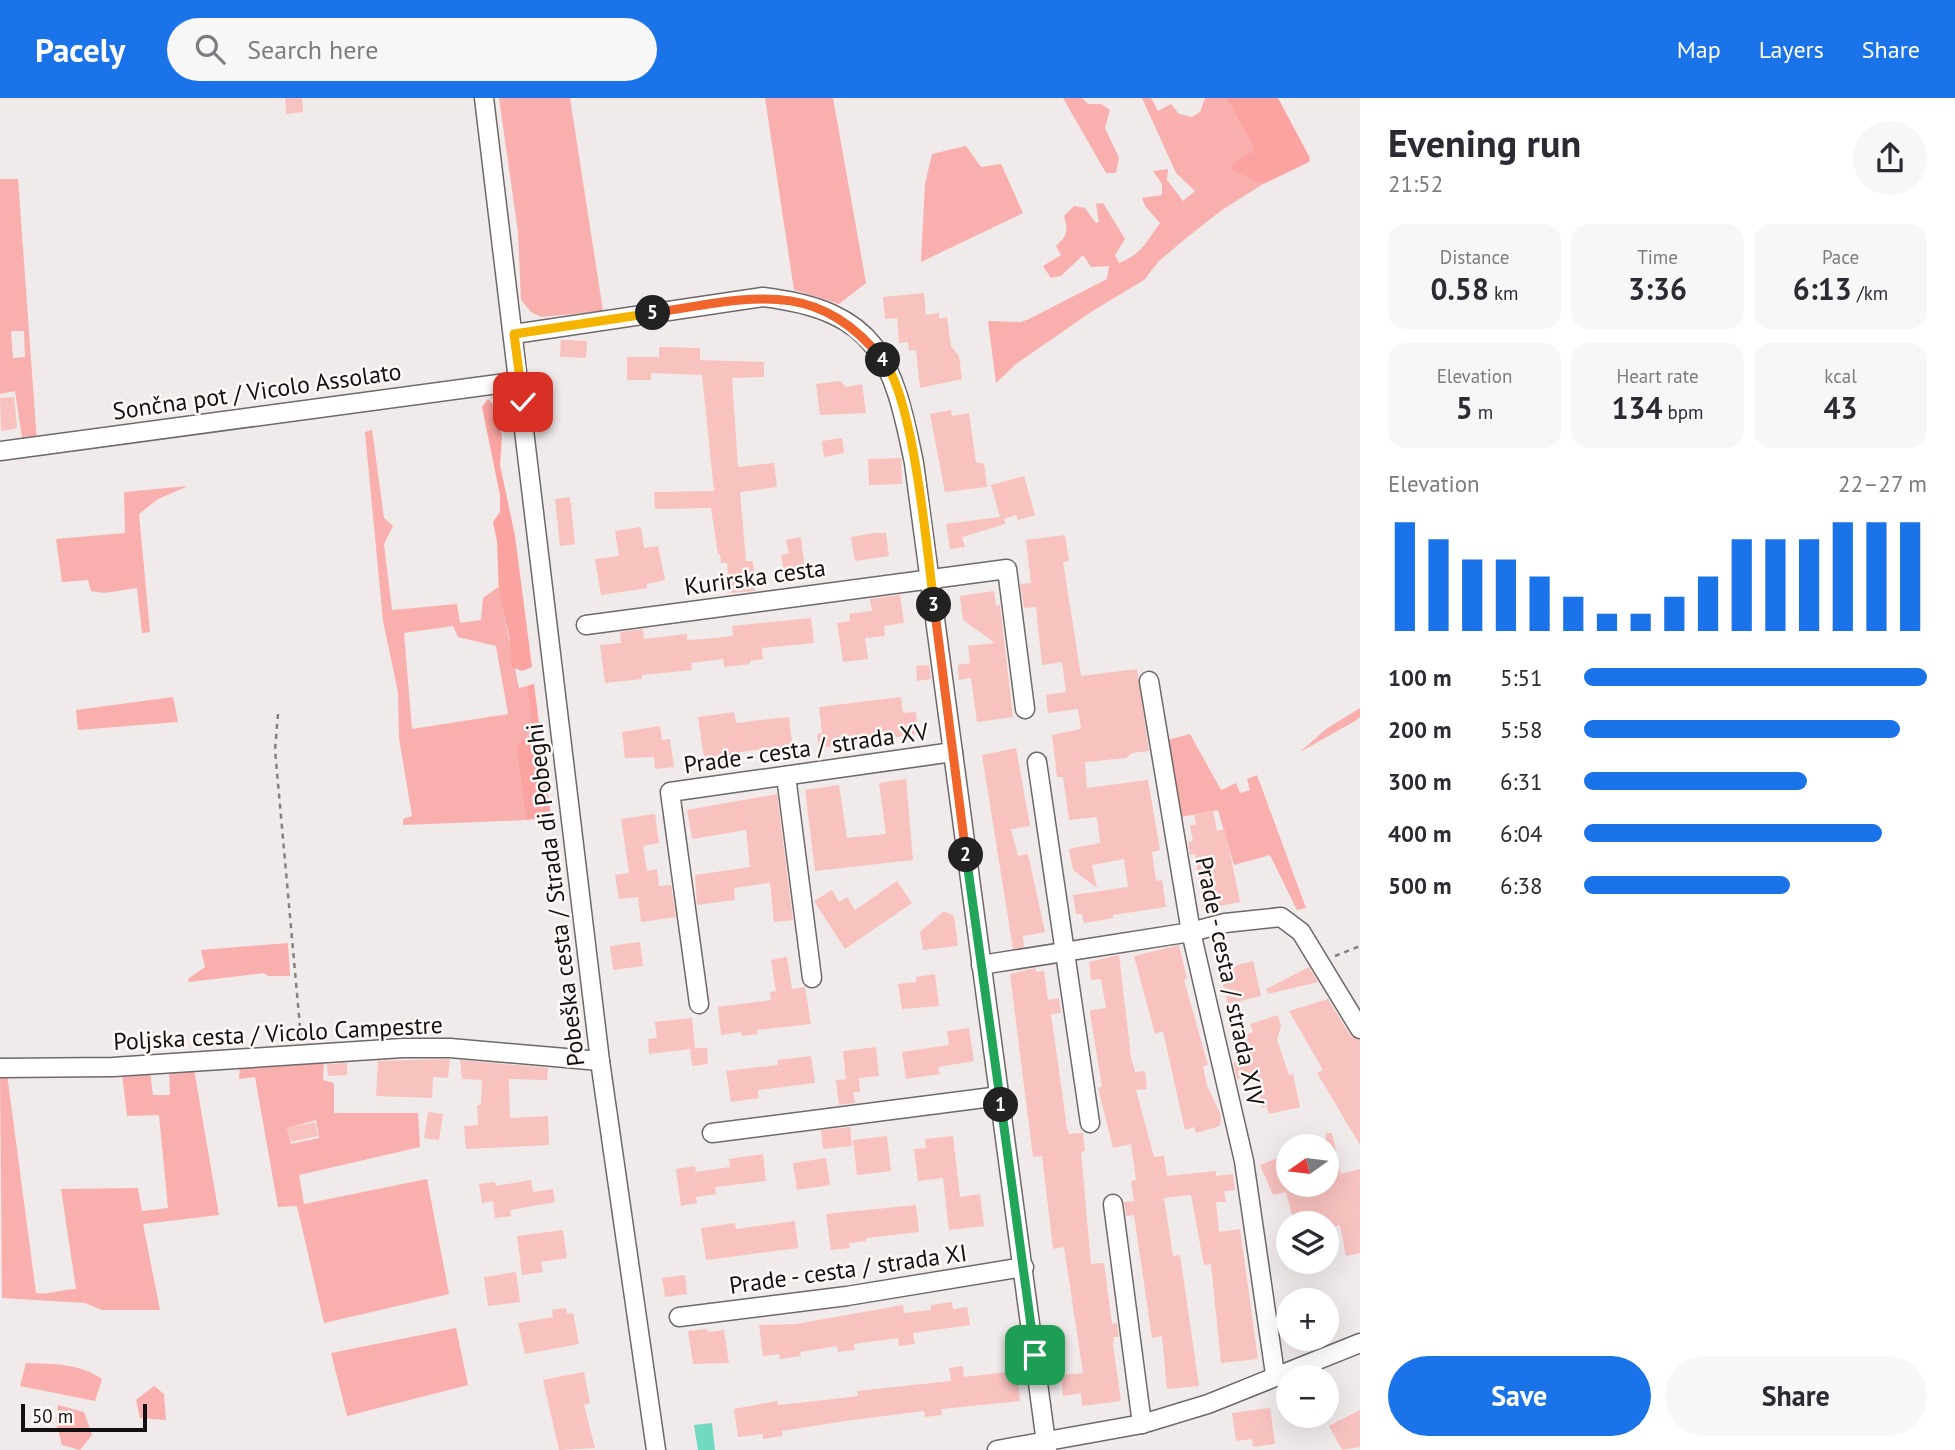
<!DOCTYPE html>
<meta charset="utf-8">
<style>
:root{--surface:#fff;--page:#f7f7f7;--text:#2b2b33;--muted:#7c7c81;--accent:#1a73e8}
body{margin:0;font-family:"PT Sans",sans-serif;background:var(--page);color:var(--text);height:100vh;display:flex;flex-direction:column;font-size:26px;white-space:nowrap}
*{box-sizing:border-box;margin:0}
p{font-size:23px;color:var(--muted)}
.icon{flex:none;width:38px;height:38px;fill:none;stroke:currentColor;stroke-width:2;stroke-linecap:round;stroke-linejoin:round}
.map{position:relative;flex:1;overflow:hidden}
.drawer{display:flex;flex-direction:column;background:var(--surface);width:595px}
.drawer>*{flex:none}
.needle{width:46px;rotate:256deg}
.buttons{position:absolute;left:1276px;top:1036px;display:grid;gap:14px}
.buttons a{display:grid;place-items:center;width:63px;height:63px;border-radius:50%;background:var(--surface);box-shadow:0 7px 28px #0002;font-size:35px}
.scale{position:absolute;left:21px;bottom:18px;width:126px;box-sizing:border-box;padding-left:7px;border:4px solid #121010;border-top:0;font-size:19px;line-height:24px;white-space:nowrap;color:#121010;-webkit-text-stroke:5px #fff8f7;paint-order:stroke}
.pin{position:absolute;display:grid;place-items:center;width:60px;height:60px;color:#fff;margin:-30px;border-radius:14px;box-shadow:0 4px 10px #0006}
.km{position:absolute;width:35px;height:35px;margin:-18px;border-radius:50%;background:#222;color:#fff;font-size:19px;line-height:35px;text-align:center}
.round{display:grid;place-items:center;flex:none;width:74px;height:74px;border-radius:37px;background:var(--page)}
.headline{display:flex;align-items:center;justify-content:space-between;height:119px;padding:0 28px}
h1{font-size:38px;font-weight:700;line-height:52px}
.metrics{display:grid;grid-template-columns:repeat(3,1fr);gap:10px;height:119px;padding:7px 28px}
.metrics div{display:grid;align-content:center;border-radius:18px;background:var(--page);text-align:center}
.metrics b{font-size:30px;font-weight:700}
.metrics small{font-size:19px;font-weight:400}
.metrics p{font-size:19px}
.chart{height:196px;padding:14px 28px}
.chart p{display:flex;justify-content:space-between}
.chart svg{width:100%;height:126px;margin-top:7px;stroke:var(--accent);stroke-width:6}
.button{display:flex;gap:14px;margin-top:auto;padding:14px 28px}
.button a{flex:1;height:80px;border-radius:42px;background:var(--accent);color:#fff;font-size:28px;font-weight:700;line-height:80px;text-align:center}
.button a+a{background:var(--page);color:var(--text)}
ul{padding:0 28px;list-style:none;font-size:23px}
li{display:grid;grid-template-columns:112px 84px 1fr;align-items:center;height:52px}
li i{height:18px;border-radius:9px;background:var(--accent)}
header{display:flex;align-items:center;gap:42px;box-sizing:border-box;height:98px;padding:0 35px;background:var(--accent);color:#fff}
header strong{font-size:33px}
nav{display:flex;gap:38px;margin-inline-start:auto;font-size:24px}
.search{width:490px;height:63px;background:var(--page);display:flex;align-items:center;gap:18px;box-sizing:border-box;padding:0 24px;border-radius:38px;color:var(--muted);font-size:26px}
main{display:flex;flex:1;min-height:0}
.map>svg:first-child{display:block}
</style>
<header>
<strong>Pacely</strong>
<div class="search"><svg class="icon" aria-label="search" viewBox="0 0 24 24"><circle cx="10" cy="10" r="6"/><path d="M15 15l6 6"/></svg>Search here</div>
<nav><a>Map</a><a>Layers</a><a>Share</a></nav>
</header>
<main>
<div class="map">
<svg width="1360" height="1352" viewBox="0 0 1360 1352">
<rect width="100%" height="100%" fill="#f1eaea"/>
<g fill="#f8afad" fill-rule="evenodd">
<polygon points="499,0 570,0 603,213 541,219 531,214 521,202 518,134"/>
<polygon points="765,0 833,0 866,185 839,206 794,192"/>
<polygon points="1063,0 1082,0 1088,6 1101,6 1110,12 1105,30 1119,60 1116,75 1106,75"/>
<path d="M1142,0H1151L1158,13L1171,6L1179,16L1192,19L1200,14L1205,0H1226L1253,48L1252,53L1232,67L1263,86L1222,112L1185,141L1159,163L1144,182L1091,214L1016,266L996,285L988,223L1021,224L1029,221L1107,181L1109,168L1091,169L1083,157L1061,178L1051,180L1043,168L1061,157L1056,148C1068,137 1068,133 1064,118L1074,108L1085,110L1096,125L1099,124L1096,106L1103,105L1125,141L1115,157L1119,165C1142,156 1147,143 1160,125L1145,108L1142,100L1162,97V86L1153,73L1168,71L1167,82L1183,103L1195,93L1176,75Z"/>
<polygon points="966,48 981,69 1001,66 1023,115 921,164 925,86 932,56"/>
<path d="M0,81H18L37,344L23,346L15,293L0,296ZM11,233H24L25,259L13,260Z"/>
<path d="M372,332L384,420L393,428L384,446L392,512L457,506L460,525L481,522L483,500L498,489L519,590L527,588L532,636L521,642L516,650L526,722L403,727V721L412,718L399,640L398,594L383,523L365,334ZM453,528L458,539L496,548L508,616L412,631L404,535Z"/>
<polygon points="188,388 158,401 139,416 150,534 142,535 137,490 104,495 91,493 88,482 62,484 56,441 125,435 124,394"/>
<polygon points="173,599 178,624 78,632 76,612"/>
<polygon points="1360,610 1360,619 1355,623 1300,654 1326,631"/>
<polygon points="1190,636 1221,692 1236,685 1240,695 1250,692 1247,681 1257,677 1306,810 1297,812 1270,757 1234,767 1218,712 1176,720 1164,643"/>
<polygon points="288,845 290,878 268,878 264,875 189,884 188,881 205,869 201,852"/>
<path d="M324,961L323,982L334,985V1015H418L420,1049L299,1077L304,1106L427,1081L449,1196L324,1225L297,1108L278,1109L255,979L239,981L240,968ZM316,1022L319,1040L291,1046L287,1030Z"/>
<path d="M169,971H194L219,1117L143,1126L160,1212H102L85,1205L2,1200L0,975L7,976L36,1195C50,1197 62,1191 76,1191L61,1091L138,1090L142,1113L168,1110L159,1017L127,1018L122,976L150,973L153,997H170Z"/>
<polygon points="456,1230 468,1287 347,1318 331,1255"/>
<path d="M26,1265C53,1266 79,1265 102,1281L95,1303L20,1288Z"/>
<polygon points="154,1288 164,1296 166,1322 140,1320 136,1302"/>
<polygon points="58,1307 84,1314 92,1337 80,1352 62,1347 56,1324"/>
</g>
<g fill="#faa3a0">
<polygon points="1226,0 1278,0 1310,60 1309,64 1263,86 1234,73 1231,67 1252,53 1253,48"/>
<polygon points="488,301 494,308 502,338 500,367 515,438 532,569 522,573 512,569 509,538 499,496 497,443 493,424 500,414 500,397 482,309"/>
<polygon points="534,586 551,719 526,722 516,650 521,642 532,636 527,588"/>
</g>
<polygon fill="#71d9c0" points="712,1325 715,1352 698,1352 694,1327"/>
<g fill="#f8c2bf">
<polygon points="285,0 302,0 303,14 286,16"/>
<polygon points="924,195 926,217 939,215 939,221 947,219 951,248 959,258 962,281 920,290 916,252 909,253 908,244 899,245 897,220 885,221 883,199"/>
<polygon points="561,242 587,243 586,260 560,259"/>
<polygon points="659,249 700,250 700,262 764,264 764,279 732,280 738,369 774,365 777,389 740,394 746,463 753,463 755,493 730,495 727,465 721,465 720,456 718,456 711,410 655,411 654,394 714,393 702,277 651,275 651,282 627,282 627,259 659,259"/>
<polygon points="840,283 846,289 862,286 866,315 820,317 816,286"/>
<polygon points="14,299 17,328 15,331 1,333 0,300"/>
<polygon points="951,312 952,318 969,315 976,364 984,366 987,389 945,394 930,316"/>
<polygon points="842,340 844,355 824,359 822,343"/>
<polygon points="901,360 902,386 869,387 868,361"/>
<polygon points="1024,378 1035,417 1018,422 1016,417 1004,421 1005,426 962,439 965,449 950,451 946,426 1000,419 991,387"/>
<polygon points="570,399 575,446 560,448 555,401"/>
<polygon points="641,429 644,450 658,448 665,482 647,486 647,490 601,497 595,461 619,458 615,433"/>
<polygon points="875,435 886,435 889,458 855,463 851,439"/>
<polygon points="1065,437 1069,463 1063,464 1081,578 1137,571 1149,653 1132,655 1126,660 1085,664 1087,690 1148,682 1160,752 1152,754 1156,783 1162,782 1166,809 1113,817 1113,820 1084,825 1082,816 1076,816 1073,797 1128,789 1124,761 1092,767 1097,790 1073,772 1069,751 1100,745 1097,719 1069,722 1063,679 1057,679 1052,637 1081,631 1078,611 1048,615 1046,597 1066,594 1062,564 1042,567 1036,509 1024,510 1020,486 1031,485 1026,442"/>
<polygon points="801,439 805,472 784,473 781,457 789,455 786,442"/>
<polygon points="994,493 996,508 1000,507 1013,619 977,624 971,580 959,582 958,567 970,565 968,548 995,545 963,522 960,498"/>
<polygon points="900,497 904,525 884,528 885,538 865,540 868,561 843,564 837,525 850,523 849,516 872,513 870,501"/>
<polygon points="811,520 814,545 762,550 763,561 750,563 750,566 724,569 723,561 691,565 692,572 642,577 642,581 605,585 600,547 621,545 620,534 643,531 644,541 687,536 687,542 703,541 733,538 732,528"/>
<polygon points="929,567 931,581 917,583 916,568"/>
<polygon points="901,599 903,615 916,614 918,636 819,650 817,636 822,635 819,609"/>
<polygon points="734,614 736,625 789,619 793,654 773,656 772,650 740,654 741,662 720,665 719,658 704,660 698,619"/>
<polygon points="660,628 662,642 670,641 674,669 655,671 654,659 625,660 622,634"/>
<polygon points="1016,650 1030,728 1011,731 1018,758 1028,756 1045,834 1023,838 1024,849 1013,851 982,657"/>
<polygon points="906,681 913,762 815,773 805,692 839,687 847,740 886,736 879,685"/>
<polygon points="777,696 793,822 774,824 770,785 734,790 735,802 697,807 695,777 750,769 746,732 692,741 687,712"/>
<polygon points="1213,712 1217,733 1225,731 1240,804 1203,811 1195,756 1190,757 1188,744 1193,743 1190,728 1196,726 1194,716"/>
<polygon points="655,716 659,745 643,748 647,773 657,771 659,788 671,787 676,819 641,824 638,799 619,801 615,777 629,775 621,721"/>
<polygon points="897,783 912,805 845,851 814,803 832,792 839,804 847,799 855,812"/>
<polygon points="944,813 954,818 958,848 923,852 920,834"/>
<polygon points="640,844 643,868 613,872 610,848"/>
<polygon points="1179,847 1187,881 1184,882 1208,967 1203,968 1207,988 1221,1017 1220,1028 1196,1035 1194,1029 1185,1032 1163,933 1155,936 1134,858"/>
<polygon points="1119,857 1131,959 1135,974 1145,973 1147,991 1136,992 1154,1059 1164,1058 1167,1078 1216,1073 1216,1078 1233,1076 1235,1092 1224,1093 1226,1104 1216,1104 1219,1134 1240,1131 1258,1261 1221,1265 1211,1166 1204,1167 1191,1097 1164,1100 1173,1158 1180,1157 1199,1288 1167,1291 1162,1238 1152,1240 1134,1117 1126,1118 1124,1104 1134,1103 1131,1083 1136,1082 1131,1046 1113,1050 1098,990 1102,989 1090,915 1091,912 1106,910 1101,881 1091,882 1089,864"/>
<polygon points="787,859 792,891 805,889 811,926 757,932 757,936 742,938 741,934 721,937 718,909 771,902 770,894 776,893 771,862"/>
<polygon points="1253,863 1261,898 1228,906 1219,872"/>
<polygon points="1309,869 1318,884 1268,896 1266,891"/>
<polygon points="1036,870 1036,874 1044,873 1048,902 1059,900 1061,915 1051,916 1067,1030 1069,1036 1083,1035 1085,1053 1081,1054 1091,1166 1104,1165 1112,1226 1117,1225 1119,1239 1114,1239 1113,1247 1121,1303 1082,1308 1081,1295 1063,1298 1061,1277 1083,1275 1064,1149 1053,1151 1042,1058 1033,1059 1010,876"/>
<polygon points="935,876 939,908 902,911 898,886 916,884 916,879"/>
<polygon points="1328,901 1350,937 1360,943 1360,1047 1317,975 1323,972 1289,913"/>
<polygon points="1278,917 1281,928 1277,942 1289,977 1293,976 1300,1009 1269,1016 1267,1009 1262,1010 1254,977 1237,981 1233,965 1245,962 1239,939 1253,934 1250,926"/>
<polygon points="692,920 695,950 707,950 708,966 692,968 690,951 649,956 648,941 657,940 655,924"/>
<polygon points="969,930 974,963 938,969 940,976 906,981 902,954 949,947 947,933"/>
<polygon points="876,949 879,978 859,980 860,994 853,994 855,1005 839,1007 836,982 851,981 846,981 843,953"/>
<polygon points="811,958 815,985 758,992 759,1000 731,1004 726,973 778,967 778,962"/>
<polygon points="450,961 448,980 433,979 432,1000 376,998 378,963"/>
<polygon points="460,962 548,970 547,982 509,981 510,1020 548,1018 549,1047 466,1051 464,1028 478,1027 477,1007 481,1007 482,982 462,981"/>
<polygon points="347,965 347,977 328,978 327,966"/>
<polygon points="428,1014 443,1016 439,1042 424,1040"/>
<polygon points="315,1024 318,1038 291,1044 287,1030"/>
<polygon points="850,1029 852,1048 823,1051 821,1032"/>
<polygon points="1326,1035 1332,1035 1341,1076 1360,1071 1360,1155 1346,1158 1340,1127 1326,1131 1326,1125 1294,1125 1286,1094 1273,1097 1260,1067 1288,1056 1288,1087 1326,1087"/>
<polygon points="887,1038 891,1073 857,1077 853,1042"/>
<polygon points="953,1038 960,1099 980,1096 984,1128 949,1132 943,1080 918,1083 914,1051 926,1050 925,1041"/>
<polygon points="763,1056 766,1083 715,1089 716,1096 696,1099 697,1105 681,1108 676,1071 695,1068 696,1074 730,1069 729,1061"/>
<polygon points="826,1060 830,1087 797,1092 793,1065"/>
<polygon points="531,1082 533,1094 553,1091 555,1104 510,1112 511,1118 495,1120 493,1103 482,1105 479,1086 495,1084 496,1088"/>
<polygon points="916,1107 919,1134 866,1140 866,1143 849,1145 850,1150 831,1152 826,1116"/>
<polygon points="795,1123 798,1150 706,1162 701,1130 735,1125 736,1131"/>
<polygon points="563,1132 567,1160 541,1164 543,1174 522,1177 517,1138"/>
<polygon points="516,1174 520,1204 488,1208 484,1179"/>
<polygon points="685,1177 687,1196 665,1199 662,1180"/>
<polygon points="952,1204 953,1211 967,1209 970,1227 913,1235 915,1246 899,1248 898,1240 854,1246 855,1252 838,1254 837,1248 800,1254 801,1258 780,1261 779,1256 763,1258 759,1227 796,1226 903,1207 904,1215 931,1212 931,1207"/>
<polygon points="566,1210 567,1216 573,1215 579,1246 525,1256 518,1225 553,1219 552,1212"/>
<polygon points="707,1231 708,1234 724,1232 729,1265 693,1266 688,1233"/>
<polygon points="963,1268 964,1279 1017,1273 1020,1303 941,1311 942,1317 925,1319 924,1313 845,1323 782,1333 782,1338 763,1341 763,1336 738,1339 734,1311 777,1303 778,1307 825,1302 858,1298 857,1293 951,1283 949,1270"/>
<polygon points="584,1274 590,1305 584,1307 595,1350 559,1352 543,1282"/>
<polygon points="1270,1310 1275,1346 1253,1349 1252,1341 1236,1343 1232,1315"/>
<polygon points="1360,1312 1360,1349 1342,1352 1329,1328"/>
</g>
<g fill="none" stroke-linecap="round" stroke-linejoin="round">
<defs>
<g id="minor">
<polyline points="484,0 600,963 656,1352"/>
<path d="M514,236L763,199C879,213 893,262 914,365L1047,1352"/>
<polyline points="0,353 520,283"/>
<polyline points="586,527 1007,471 1025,611"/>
<polyline points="1149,583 1191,834 1244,1063 1275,1276"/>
<polyline points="1037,664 1090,1025"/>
<polyline points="786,678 812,880"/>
<polyline points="981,867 1191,834 1225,825 1281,819 1301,834 1360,931"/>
<polyline points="699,906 670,694 953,654"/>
<polyline points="0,970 113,969 403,950 450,950 600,963"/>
<polyline points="712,1035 1000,998"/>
<polyline points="1113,1106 1142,1326"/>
<polyline points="679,1219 847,1198 1024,1169"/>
<polyline points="997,1352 1142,1326 1208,1306 1360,1245"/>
</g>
</defs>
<use href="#minor" stroke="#6e6868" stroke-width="21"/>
<g stroke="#847f7f" stroke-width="2.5" stroke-dasharray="5 5" stroke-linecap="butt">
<polyline points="278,616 275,652 301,940"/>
<polyline points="1335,858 1360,848"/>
</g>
<use href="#minor" stroke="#fff" stroke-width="18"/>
</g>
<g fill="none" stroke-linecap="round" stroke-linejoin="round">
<defs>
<polyline id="split-1" points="1001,1007 1035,1257"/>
<polyline id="split-2" points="966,757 1001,1007"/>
<polyline id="split-3" points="934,507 966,757"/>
<path id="split-4" d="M883,262C914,300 927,453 934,507"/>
<path id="split-5" d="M653,215C747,201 815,177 883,262"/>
<polyline id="split-6" points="523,304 514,236 653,215"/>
</defs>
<use href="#split-1" stroke="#fff" stroke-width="14"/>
<use href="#split-2" stroke="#fff" stroke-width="14"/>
<use href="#split-3" stroke="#fff" stroke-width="14"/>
<use href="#split-4" stroke="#fff" stroke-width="14"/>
<use href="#split-5" stroke="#fff" stroke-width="14"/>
<use href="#split-6" stroke="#fff" stroke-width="14"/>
<use href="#split-1" stroke="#22a559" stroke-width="9"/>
<use href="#split-2" stroke="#22a559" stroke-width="9"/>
<use href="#split-3" stroke="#f0652b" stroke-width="9"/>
<use href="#split-4" stroke="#f5b400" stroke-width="9"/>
<use href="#split-5" stroke="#f0652b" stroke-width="9"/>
<use href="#split-6" stroke="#f5b400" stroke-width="9"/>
</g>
<g text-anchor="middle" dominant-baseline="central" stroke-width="5" stroke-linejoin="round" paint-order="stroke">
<g font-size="24" fill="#121010" stroke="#fff8f7">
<text transform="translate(257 293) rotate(-8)">Sončna pot / Vicolo Assolato</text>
<text transform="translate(755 479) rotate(-8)">Kurirska cesta</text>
<text transform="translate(806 650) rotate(-8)">Prade - cesta / strada XV</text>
<text transform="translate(555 797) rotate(-97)">Pobeška cesta / Strada di Pobeghi</text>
<text transform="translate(1230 883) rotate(78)">Prade - cesta / strada XIV</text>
<text transform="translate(278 935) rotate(-3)">Poljska cesta / Vicolo Campestre</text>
<text transform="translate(848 1171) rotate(-8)">Prade - cesta / strada XI</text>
</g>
</g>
</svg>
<div class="buttons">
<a><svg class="needle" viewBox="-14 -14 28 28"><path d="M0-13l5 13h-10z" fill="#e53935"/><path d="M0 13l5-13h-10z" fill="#7c7c81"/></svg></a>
<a><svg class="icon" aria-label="layers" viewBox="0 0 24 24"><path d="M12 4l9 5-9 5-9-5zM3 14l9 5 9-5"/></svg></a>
<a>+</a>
<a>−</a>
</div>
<div class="scale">50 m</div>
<div class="pin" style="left:1035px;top:1257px;background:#1e9e55"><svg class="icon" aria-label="arrive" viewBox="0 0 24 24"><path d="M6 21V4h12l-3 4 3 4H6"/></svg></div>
<div class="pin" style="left:523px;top:304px;background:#d93025"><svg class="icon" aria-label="check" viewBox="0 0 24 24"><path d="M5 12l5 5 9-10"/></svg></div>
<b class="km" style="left:1001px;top:1007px">1</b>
<b class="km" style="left:966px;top:757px">2</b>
<b class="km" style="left:934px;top:507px">3</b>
<b class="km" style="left:883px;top:262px">4</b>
<b class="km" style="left:653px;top:215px">5</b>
</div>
<section class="drawer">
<div class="headline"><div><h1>Evening run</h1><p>21:52</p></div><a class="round"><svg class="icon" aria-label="share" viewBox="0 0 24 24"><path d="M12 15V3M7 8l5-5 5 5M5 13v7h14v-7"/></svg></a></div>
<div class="metrics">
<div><p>Distance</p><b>0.58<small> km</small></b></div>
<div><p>Time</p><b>3:36</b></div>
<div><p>Pace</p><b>6:13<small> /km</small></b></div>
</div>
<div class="metrics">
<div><p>Elevation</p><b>5<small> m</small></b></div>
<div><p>Heart rate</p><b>134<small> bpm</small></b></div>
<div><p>kcal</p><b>43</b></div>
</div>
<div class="chart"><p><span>Elevation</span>22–27 m</p>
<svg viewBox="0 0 160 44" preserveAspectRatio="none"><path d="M5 44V6M15 44V12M25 44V19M35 44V19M45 44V25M55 44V32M65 44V38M75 44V38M85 44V32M95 44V25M105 44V12M115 44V12M125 44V12M135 44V6M145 44V6M155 44V6"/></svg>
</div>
<ul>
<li><b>100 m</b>5:51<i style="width:100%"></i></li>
<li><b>200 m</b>5:58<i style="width:92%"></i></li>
<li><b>300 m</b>6:31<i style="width:65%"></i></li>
<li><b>400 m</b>6:04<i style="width:87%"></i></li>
<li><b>500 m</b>6:38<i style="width:60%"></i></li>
</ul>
<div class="button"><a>Save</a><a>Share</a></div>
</section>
</main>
